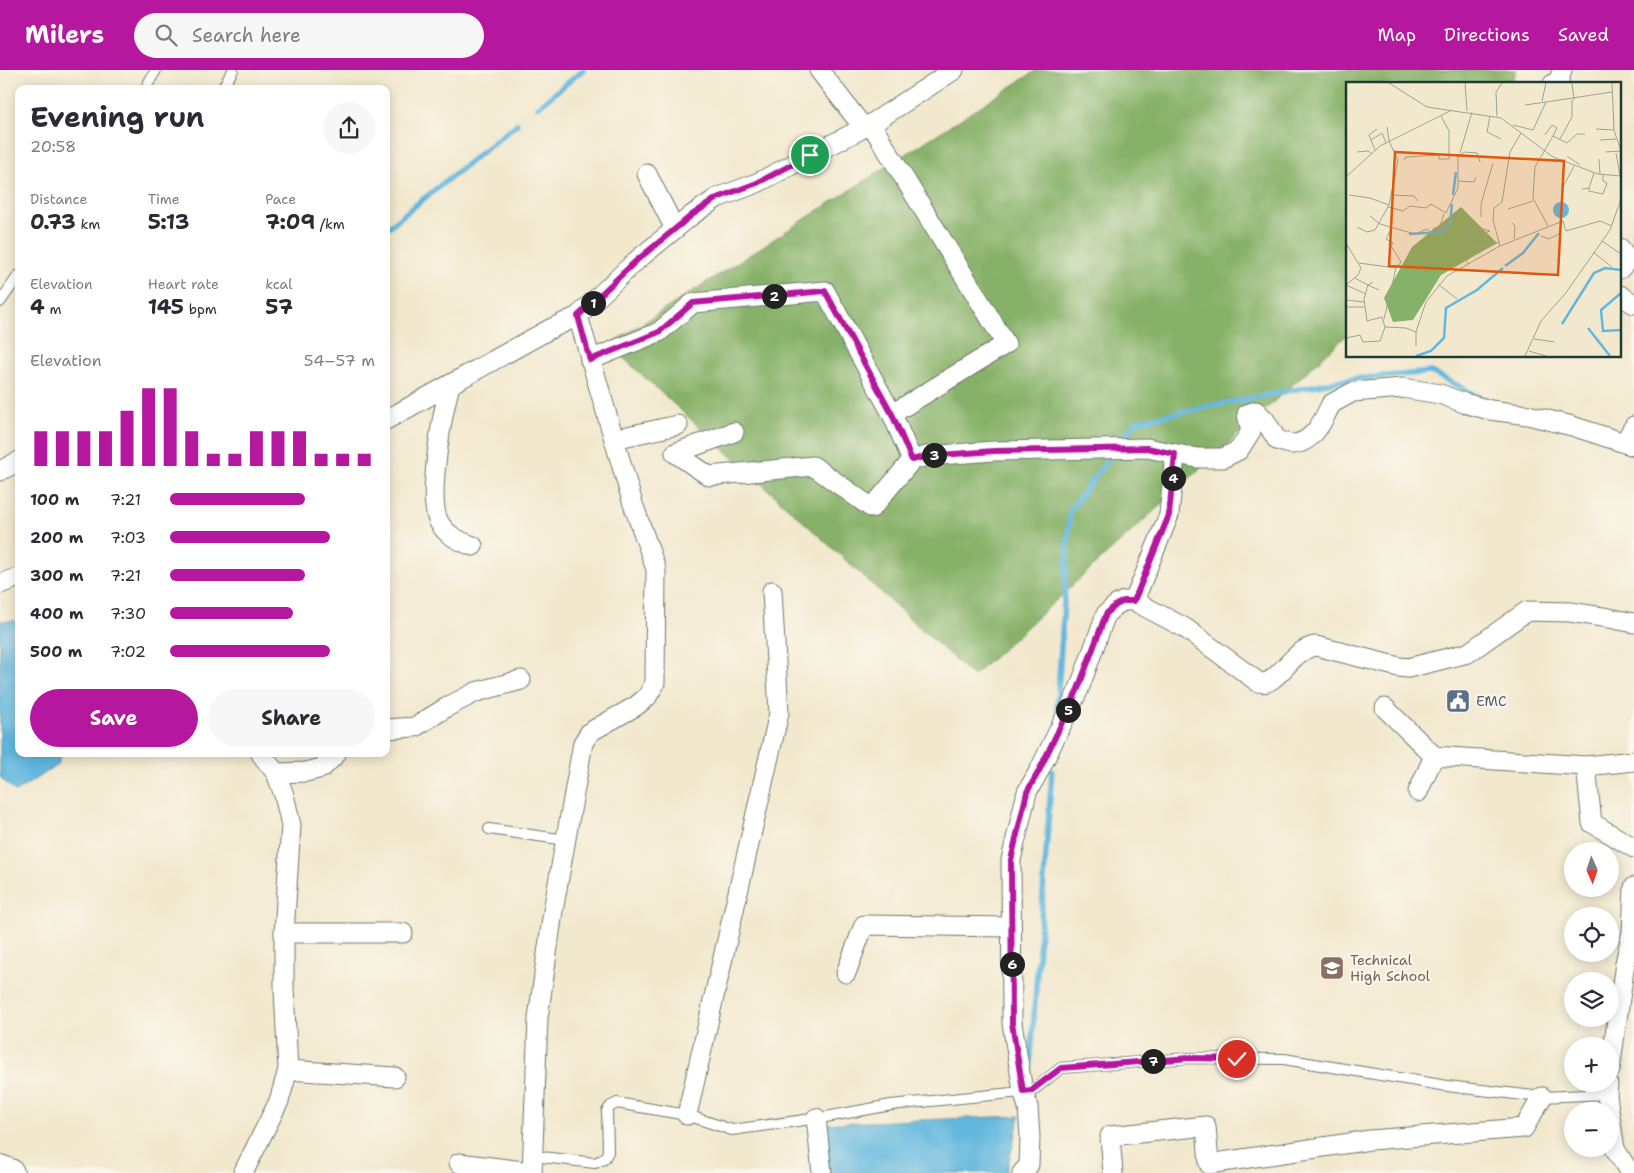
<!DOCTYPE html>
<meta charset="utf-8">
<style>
:root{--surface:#fff;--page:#f7f7f7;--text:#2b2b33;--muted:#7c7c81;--accent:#b5179e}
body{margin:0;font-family:"Shantell Sans",sans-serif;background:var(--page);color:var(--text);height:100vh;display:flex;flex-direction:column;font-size:19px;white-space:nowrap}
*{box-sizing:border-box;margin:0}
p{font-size:16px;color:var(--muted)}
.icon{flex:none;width:28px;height:28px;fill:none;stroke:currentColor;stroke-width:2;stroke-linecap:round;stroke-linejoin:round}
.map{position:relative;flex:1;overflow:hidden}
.details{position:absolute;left:15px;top:15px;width:375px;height:672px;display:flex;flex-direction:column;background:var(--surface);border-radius:10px;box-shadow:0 2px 12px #0003}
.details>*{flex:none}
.needle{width:32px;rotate:177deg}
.controls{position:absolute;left:1564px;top:772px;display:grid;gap:10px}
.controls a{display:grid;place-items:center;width:55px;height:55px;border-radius:50%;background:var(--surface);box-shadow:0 2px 12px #0003;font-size:25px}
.pin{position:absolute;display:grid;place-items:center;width:42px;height:42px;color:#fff;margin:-21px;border:2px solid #fff;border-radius:50%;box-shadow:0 1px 5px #0007}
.km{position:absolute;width:25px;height:25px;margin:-12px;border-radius:50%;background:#222;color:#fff;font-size:14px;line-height:25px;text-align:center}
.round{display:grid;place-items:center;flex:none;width:52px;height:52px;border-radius:26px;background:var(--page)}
.headline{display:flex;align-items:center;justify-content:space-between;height:85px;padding:0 15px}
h1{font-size:28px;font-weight:700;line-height:38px}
.stats{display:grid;grid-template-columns:repeat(3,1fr);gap:8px;height:85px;padding:5px 15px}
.stats div{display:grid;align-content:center}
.stats b{font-size:21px;font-weight:700}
.stats small{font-size:14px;font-weight:400}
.stats p{font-size:14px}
.chart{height:140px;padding:10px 15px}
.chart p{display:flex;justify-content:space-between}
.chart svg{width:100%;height:90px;margin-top:5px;stroke:var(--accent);stroke-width:6}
.button{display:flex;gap:10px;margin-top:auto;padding:10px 15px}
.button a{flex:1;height:58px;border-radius:30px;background:var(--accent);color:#fff;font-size:20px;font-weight:700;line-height:58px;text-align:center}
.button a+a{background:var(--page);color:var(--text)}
ul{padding:0 15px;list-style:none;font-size:16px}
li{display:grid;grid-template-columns:80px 60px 1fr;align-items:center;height:38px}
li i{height:12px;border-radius:6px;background:var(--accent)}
header{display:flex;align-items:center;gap:30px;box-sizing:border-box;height:70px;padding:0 25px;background:var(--accent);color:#fff}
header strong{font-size:24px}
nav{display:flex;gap:28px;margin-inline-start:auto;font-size:18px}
.search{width:350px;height:45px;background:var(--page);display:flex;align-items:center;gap:12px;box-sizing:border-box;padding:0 18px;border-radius:28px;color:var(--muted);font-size:19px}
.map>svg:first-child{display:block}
</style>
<header>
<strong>Milers</strong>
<div class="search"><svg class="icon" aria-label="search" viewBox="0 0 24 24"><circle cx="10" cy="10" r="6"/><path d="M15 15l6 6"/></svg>Search here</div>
<nav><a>Map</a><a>Directions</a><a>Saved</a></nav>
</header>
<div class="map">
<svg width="1634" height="1103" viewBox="0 0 1634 1103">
<rect width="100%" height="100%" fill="#fbf7ec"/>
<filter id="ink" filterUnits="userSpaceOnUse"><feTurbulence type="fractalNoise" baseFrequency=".02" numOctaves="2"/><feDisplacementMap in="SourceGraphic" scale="10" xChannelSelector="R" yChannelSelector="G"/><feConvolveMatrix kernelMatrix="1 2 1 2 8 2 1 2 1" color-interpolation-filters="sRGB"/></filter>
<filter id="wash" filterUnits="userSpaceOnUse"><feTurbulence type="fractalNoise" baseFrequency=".0096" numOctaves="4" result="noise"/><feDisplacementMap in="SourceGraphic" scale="20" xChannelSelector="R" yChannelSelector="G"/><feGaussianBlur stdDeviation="1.12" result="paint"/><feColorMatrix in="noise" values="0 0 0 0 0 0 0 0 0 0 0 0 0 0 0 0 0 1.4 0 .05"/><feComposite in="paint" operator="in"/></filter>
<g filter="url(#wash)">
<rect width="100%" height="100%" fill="#f2e8ce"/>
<polygon fill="#86b168" stroke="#52774e" points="1037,0 1517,0 1511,14 1348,14 1348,264 973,606 609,275"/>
<g fill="#62b7de" stroke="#407a89">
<polygon points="0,551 19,551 19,684 61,684 58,695 15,722 0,707"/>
<polygon points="1020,1046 1006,1103 822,1103 820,1054"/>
</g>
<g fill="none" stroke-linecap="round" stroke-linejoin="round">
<g stroke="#62b7de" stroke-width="5.5">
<polyline points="538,37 583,0"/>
<polyline points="386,159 517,54"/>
<polyline points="1118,375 1136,351 1343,310 1431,302 1488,331"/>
<polyline points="1057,638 1070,440 1113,383"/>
<polyline points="1030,998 1052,701"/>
</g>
</g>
</g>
<g filter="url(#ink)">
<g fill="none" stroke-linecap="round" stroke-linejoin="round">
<defs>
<g id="service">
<polyline points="145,19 156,0"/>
<polyline points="222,19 233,0"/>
<polyline points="0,232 19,205"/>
<polyline points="489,759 566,770"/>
<polyline points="533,1086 595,1093 604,1089 608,1082 607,1041 611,1036 617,1033 687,1045 732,1060 826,1047 891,1035 1032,1021 1061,998 1190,988 1284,989 1447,1016 1542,1027 1607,1024"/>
</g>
<g id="minor">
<polyline points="819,0 863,57"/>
<polyline points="1553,14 1559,11 1562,0"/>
<polyline points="871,54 1006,274 892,344"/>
<polyline points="647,104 675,159"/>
<polyline points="1620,178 1627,188 1626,192 1620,199"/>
<polyline points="1620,225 1634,234"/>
<polyline points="590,290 659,262 693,233 825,221 892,344 912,390"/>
<path d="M450,315C443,341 426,429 439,452C446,465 459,471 473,476"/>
<polyline points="386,350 550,259 578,246 636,191 692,145 717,128 757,113 871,54 954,0"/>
<path d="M734,362L675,383L709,406L813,396L872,438L912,390L927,386L994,381L1147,378L1197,388H1223L1239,380L1251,361L1247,344L1256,341L1265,350L1277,370C1281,371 1287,374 1292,374C1313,374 1324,349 1331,334L1353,322L1403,318L1440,324L1464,333L1490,340L1528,345L1572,356L1634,376"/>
<polyline points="614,369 678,355"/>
<polyline points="1624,373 1634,356"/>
<polyline points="0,401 19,391"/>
<polyline points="0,514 19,507"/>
<polyline points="1134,531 1169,445 1175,384"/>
<polyline points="1385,638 1434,686 1586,696 1634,691"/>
<polyline points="386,659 415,657 447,637 476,622 521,610"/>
<polyline points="1586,696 1592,753 1634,778"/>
<polyline points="276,703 306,702 322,698 336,684"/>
<polyline points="1418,722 1434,686"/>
<polyline points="284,863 403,863"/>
<polyline points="846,903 864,855 1011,857"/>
<polyline points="288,1000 395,1007"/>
<polyline points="1610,1000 1625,893 1632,861 1634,817"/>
<polyline points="1608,1014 1607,1024 1609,1041"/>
<polyline points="687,1045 779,643 772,521"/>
<polyline points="1610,1045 1615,1079 1630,1103"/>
<polyline points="816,1048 822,1103"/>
<polyline points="459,1093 532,1102"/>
<polyline points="243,1103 279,1031 288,1000 284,919 284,863 291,755 284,725 276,703 261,684"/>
<polyline points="532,1103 538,948 553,841 583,673 590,662 636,636 647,627 655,613 656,499 633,434 578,246"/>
<path d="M1022,1103L1029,1095L1030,1067L1028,1037L1023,1021L1012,953L1011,790L1027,722L1039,701L1079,619L1106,544L1116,535L1124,531H1134L1185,558L1258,612C1277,619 1290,579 1316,576L1399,597L1408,598L1468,583L1527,541L1570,542L1609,548L1634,553"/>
<polyline points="1113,1103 1110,1066 1206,1056 1209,1094 1370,1070 1524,1058 1542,1027"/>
</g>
<polyline id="primary" points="0,1099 10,1103"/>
</defs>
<use href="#service" stroke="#69796a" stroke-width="12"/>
<use href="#minor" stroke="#69796a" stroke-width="21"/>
<use href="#primary" stroke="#69796a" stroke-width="30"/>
<use href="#service" stroke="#fff" stroke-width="10"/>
<use href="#minor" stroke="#fff" stroke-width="19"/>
<use href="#primary" stroke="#fff" stroke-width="28"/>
</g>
</g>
<g fill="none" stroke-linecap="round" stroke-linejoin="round" filter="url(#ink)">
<defs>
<polyline id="route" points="810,85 757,113 717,128 692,145 636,191 578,246 590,290 659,262 693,233 825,221 892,344 912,390 927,386 994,381 1147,378 1175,384 1169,445 1134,531 1124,531 1116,535 1106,544 1078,619 1039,701 1027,722 1011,790 1012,953 1023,1021 1032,1020 1061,998 1190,988 1237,989"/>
</defs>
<use href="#route" stroke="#fff" stroke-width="10"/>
<use href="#route" stroke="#b5179e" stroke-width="6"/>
</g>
<defs>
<symbol id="civic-square" viewBox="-11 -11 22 22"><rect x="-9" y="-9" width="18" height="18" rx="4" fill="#5c6f8a" stroke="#fbf7ec"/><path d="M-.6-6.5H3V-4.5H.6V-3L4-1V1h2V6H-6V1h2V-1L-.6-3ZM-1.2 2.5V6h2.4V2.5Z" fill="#fff"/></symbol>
<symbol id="school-square" viewBox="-11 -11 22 22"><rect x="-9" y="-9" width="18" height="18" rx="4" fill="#8d6e63" stroke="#fbf7ec"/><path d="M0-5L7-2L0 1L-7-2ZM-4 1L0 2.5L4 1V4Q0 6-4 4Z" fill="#fff"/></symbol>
</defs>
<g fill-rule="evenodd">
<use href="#civic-square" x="1444" y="617" width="28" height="28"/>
<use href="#school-square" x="1318" y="884" width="28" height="28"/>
</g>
<g text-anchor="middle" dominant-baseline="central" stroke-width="4" stroke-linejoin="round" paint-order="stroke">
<g font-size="14" fill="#4e5e75" stroke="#fbf7ec" text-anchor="start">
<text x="1476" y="631">EMC</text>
</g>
<g font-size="14" fill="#785e54" stroke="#fbf7ec" text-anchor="start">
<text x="1350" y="890">Technical<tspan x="1350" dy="16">High School</tspan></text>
</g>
</g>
<g transform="translate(1346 12)">
<rect width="275" height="275" fill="#f2e8ce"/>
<path d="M115,125L151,161L95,193L67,238L47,240L38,216L66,165Z" fill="#86b168"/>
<path d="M207 128a8 8 0 1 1 16 0a8 8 0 1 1-16 0Z" fill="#62b7de"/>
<path fill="none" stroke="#62b7de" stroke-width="2.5" d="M107,113L110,90M63,152L97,150L104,141L106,122M159,184L177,171L193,151M275,211L255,228L257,249L275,248M216,242L248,191L259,186L275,188M242,246L264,274M70,274L85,269L98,256L100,226L131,208L157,186"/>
<path fill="none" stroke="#9ea490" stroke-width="1" d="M43,1L81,25L155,36L207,75L252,92L275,94M119,1L121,29M226,1L228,18M266,1L268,48L275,69M196,19L200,1M179,23L200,20M144,34L141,50L155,57M151,34L150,10L156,1M167,43L187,48L200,20L266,10M250,47L268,48M199,53L206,43L211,46L207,54M214,57L226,35V18M25,58L36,51L40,61M254,58L270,57M29,68L23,53L31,47M11,70L22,69L26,72M259,70L275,69M114,71L126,30M270,71L274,94M221,74L234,83M253,77L254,92M58,78L60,75L93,73V77H103V49L95,34M0,95L34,64L106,28M112,99L128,100L130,95M218,103L228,84M243,106V109L257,112L261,101L257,99V93M236,107L243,106L248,91M3,113L24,116L43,123M45,113L68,114L72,119M42,125L57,129L64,124L80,126L85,122L100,131L112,106V74L119,70L131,71L134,80M162,127L187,119M24,134L34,142L69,152L81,147L85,150L88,146L118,148L124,143L144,149L138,151M135,135V122L147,81M166,141L169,144L168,157M202,144L187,116L189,85L207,54L221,61L231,52H239M11,145L21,150L29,148L43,123L52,78L43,59L41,45M46,145L40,157L47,161L45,164L55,180L50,186M93,147L98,132M120,147L128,165H142L153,160M122,152L110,159L122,182M195,154L203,157L215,151M256,159L275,172M0,161L15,186L12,193L0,203M154,164L147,138L148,126L156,120L164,70L175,51M247,170L266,185M13,181L50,186L38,237M9,196L22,203L18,217L21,239L36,235L39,245L60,246L70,250M27,200L22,203L33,208M92,202L111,217M0,203L20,212M0,218L18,220M0,225H18M0,256L14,253L17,260L34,259L39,245M188,257L209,260M70,264V250L80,220L101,194L154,164L217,139L220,149L254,139L266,144M183,269L200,274M179,274L195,239L219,212L264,148L275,117"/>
<path fill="#de580e" fill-opacity="0.15" stroke="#de580e" stroke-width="2.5" d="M49,70L218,79L212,193L43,184Z"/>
<rect width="275" height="275" fill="none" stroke="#1f3d34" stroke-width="2.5"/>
</g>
</svg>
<div class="controls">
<a><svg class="needle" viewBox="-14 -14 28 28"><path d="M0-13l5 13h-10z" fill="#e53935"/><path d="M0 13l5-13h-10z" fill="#7c7c81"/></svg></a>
<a><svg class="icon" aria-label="locate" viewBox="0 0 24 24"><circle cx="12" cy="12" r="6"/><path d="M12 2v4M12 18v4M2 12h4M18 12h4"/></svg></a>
<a><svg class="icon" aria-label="layers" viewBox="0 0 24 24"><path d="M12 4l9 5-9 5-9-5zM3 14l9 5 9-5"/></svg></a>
<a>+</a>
<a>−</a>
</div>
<div class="pin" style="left:810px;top:85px;background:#1e9e55"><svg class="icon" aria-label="arrive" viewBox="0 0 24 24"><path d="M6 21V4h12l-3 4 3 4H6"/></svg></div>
<div class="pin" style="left:1237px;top:989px;background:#d93025"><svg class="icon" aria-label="check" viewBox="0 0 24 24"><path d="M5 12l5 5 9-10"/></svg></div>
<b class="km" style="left:593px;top:233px">1</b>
<b class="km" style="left:774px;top:226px">2</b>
<b class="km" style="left:934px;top:385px">3</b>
<b class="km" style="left:1173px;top:408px">4</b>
<b class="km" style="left:1068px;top:640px">5</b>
<b class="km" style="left:1012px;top:894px">6</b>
<b class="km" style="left:1153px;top:991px">7</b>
<section class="details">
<div class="headline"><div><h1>Evening run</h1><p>20:58</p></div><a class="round"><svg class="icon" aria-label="share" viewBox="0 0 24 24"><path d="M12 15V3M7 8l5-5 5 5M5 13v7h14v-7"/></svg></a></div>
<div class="stats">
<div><p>Distance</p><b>0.73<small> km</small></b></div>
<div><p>Time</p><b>5:13</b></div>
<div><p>Pace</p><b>7:09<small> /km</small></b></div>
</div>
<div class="stats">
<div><p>Elevation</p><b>4<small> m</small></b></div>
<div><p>Heart rate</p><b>145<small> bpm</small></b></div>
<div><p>kcal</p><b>57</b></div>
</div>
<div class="chart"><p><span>Elevation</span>54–57 m</p>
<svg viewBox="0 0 160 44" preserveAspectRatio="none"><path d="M5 44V27M15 44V27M25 44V27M35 44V27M45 44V17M55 44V6M65 44V6M75 44V27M85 44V38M95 44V38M105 44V27M115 44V27M125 44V27M135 44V38M145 44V38M155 44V38"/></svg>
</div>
<ul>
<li><b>100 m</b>7:21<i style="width:66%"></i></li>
<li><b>200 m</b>7:03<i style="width:78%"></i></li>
<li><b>300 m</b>7:21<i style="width:66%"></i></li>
<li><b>400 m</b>7:30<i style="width:60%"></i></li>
<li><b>500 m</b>7:02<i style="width:78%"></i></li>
</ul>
<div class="button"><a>Save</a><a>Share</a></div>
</section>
</div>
